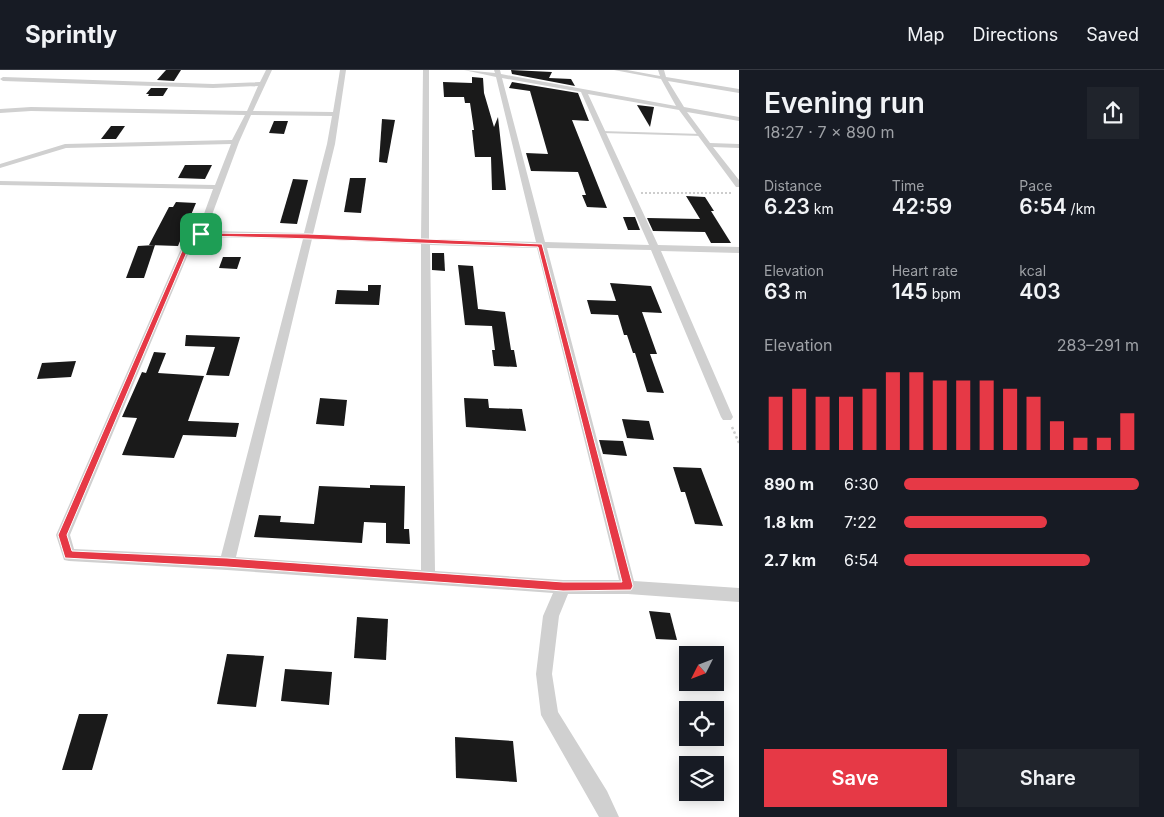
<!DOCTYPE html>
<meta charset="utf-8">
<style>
:root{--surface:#171b24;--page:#20242c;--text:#f1f3f6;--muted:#9ea1a6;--line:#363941;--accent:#e63946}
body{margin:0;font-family:Inter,sans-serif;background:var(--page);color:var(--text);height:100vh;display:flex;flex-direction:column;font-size:19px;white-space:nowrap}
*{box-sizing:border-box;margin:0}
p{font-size:16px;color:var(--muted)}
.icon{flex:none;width:28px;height:28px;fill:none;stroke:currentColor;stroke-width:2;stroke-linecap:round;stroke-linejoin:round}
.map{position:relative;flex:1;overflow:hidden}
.sheet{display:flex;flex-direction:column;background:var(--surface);width:425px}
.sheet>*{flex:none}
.needle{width:32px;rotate:228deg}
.controls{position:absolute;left:679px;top:576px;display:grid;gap:10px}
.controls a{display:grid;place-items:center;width:45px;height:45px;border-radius:0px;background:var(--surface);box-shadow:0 2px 12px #0003;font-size:25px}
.pin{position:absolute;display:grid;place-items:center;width:42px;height:42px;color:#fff;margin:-21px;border-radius:10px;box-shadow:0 2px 8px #0006}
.round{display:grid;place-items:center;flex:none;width:52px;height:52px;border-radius:0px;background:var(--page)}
.head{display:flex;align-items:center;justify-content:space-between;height:85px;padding:0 25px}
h1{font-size:28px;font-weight:600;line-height:38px}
.figures{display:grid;grid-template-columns:repeat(3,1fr);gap:8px;height:85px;padding:5px 25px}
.figures div{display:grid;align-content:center}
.figures b{font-size:21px;font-weight:600}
.figures small{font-size:14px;font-weight:400}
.figures p{font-size:14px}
.chart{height:140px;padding:10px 25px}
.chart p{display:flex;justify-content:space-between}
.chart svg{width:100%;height:90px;margin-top:5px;stroke:var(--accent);stroke-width:6}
.action{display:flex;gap:10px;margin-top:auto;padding:10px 25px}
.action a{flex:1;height:58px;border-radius:0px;background:var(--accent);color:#fff;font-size:20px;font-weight:600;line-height:58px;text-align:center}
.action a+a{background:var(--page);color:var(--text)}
ul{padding:0 25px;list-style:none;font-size:16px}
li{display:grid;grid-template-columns:80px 60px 1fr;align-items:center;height:38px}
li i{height:12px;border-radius:6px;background:var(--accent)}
header{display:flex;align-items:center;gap:30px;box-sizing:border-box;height:70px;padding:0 25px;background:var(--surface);border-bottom:1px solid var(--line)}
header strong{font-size:24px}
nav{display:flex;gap:28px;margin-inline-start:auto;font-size:18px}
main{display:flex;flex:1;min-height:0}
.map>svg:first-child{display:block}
</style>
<header>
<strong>Sprintly</strong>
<nav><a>Map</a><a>Directions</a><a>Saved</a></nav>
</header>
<main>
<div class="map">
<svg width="739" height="747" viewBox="0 0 739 747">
<rect width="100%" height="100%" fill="#fff"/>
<g fill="#1a1a1a">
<polygon points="166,0 181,0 174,11 157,10"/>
<polygon points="511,0 552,2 549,8 571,9 575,16 512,4"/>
<polygon points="472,7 483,8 484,23 494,57 498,47 506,120 492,120 491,87 475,87 472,60 474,60 470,33 465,33 464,27 444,27 443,12 472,13"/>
<polygon points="512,12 578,23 589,51 572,50 607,138 587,137 582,125 586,125 578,102 531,101 526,83 548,84 530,21 509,18"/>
<polygon points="151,18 168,18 163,26 148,26 149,24 146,24"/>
<polygon points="637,35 654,37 650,57"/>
<polygon points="382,49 395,50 387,93 379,92"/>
<polygon points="274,51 288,51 284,64 269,63"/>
<polygon points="111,56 125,56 116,69 101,69"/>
<polygon points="185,95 212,95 205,109 178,108"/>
<polygon points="350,108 366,108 361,143 344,142"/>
<polygon points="293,109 308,110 297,154 280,153"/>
<polygon points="686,126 705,127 714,141 711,141 731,173 711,173 705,162 653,161 647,148 700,149"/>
<polygon points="176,132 196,133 178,176 149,175 169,137 173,137"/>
<polygon points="623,147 635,147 640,160 628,160"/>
<polygon points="155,175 144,208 126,208 138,176"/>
<polygon points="432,183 444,183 445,201 432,200"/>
<polygon points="223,187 241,187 237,199 219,198"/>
<polygon points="458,195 473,196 478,239 505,242 511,280 514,280 517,297 494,296 492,280 495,280 492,256 465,255"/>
<polygon points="610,213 651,216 662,243 642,242 657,284 650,284 664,323 647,322 635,283 633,283 627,265 624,265 618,245 591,244 587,230 616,231"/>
<polygon points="368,215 381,215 379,235 335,234 337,220 368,221"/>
<polygon points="186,265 240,267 229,306 206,305 215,277 185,276"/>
<polygon points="154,282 166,283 158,303 204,306 188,351 239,353 236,367 183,365 174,388 122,385 137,348 122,347 142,302 146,303"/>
<polygon points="76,291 71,307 37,309 42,293"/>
<polygon points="320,328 347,330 344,356 316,354"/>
<polygon points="464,328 488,329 489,338 522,339 526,361 466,357"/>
<polygon points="622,349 649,351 654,370 627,368"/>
<polygon points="599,370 623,371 627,386 603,384"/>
<polygon points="673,397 701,398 723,456 695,454 685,422 681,422"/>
<polygon points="370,415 405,416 404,459 409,459 410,474 386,473 386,453 364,452 362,473 254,467 259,445 281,446 280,452 314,454 319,416 370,418"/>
<polygon points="649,541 670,543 677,570 656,569"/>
<polygon points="357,547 388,549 386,590 354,588"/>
<polygon points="227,584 264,586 256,637 217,634"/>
<polygon points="285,599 332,602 329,635 281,631"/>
<polygon points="79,644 108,644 92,700 62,700"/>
<polygon points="455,667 513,671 517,712 456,708"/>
</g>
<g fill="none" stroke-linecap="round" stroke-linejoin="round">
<polyline stroke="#cdcdcd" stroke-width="2" stroke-dasharray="2 2" stroke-linecap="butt" points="641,123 733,123"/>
<polyline stroke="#cdcdcd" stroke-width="2.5" stroke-dasharray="2.5 2.5" stroke-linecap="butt" points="732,357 739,373"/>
<polygon fill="#d0d0d0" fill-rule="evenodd" points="601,61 702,64 704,65 702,66 602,63 601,63"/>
<path fill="#d0d0d0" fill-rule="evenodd" d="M266,0H272L253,41L333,42L340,0H346L335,74L313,164L421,169L423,0H429V169L536,172L496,7L464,0L495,3L494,0H500L501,4L676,36L661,9L614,0H627L660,6L658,0H664L666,7L739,19V23L668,11L684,37L739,47V51L687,42L710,73L739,74V78L713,77L739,110V117H736L679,40L588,24L658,175L739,177V183L661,181L733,347L731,350H723L721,347L651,180L547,178L634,511L739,518V532L628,524H568L559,546L552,604L558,642L607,721L619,747H599L541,645L536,604L543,546L553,523L227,500L69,491L64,490L56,465L180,181L197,163L213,119L0,115V111L215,115L231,74L66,78L0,98V94L65,74L232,70L245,45L31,41L0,43V39L31,37L247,41L258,16L213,18L3,11L0,9L3,7L213,14L260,12ZM502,8L581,22L649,175L545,172ZM251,45L332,46L327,74L304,163L206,161L239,72ZM203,167L303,169L221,486L74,479L70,465L189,182ZM312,169L421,174V500L236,487ZM430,175L537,178L619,510H563L435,501Z"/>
</g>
<path fill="#e63946" stroke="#fff" fill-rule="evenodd" d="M199,163L308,164L542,174L633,516L631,520L563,521L227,497L65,488L58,465L182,181ZM202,166C314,168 426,174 538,177L622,512H563L227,488L72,481L67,465L187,182Z"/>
</svg>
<div class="controls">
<a><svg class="needle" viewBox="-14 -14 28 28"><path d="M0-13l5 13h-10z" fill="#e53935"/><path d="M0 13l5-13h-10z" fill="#9ea1a6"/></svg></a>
<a><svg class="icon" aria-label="locate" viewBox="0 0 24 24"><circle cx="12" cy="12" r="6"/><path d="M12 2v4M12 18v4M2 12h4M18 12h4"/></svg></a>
<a><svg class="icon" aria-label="layers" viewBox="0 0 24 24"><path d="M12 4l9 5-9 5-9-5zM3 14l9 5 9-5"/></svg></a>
</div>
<div class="pin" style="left:201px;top:164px;background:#1e9e55"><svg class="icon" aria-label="arrive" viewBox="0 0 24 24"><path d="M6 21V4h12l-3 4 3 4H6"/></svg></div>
</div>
<section class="sheet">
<div class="head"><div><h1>Evening run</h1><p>18:27 · 7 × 890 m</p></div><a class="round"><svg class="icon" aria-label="share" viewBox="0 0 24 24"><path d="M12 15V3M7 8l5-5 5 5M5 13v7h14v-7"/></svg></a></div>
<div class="figures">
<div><p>Distance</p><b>6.23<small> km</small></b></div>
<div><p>Time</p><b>42:59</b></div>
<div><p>Pace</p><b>6:54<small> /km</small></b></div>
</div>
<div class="figures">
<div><p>Elevation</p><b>63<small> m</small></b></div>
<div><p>Heart rate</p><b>145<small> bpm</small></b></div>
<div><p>kcal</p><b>403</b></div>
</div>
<div class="chart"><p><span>Elevation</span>283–291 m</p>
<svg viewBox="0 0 160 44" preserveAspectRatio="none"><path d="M5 44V18M15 44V14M25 44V18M35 44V18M45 44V14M55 44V6M65 44V6M75 44V10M85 44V10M95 44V10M105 44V14M115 44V18M125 44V30M135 44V38M145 44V38M155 44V26"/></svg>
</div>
<ul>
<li><b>890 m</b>6:30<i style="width:100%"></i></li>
<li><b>1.8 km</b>7:22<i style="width:61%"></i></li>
<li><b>2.7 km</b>6:54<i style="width:79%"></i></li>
</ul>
<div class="action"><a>Save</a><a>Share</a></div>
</section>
</main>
